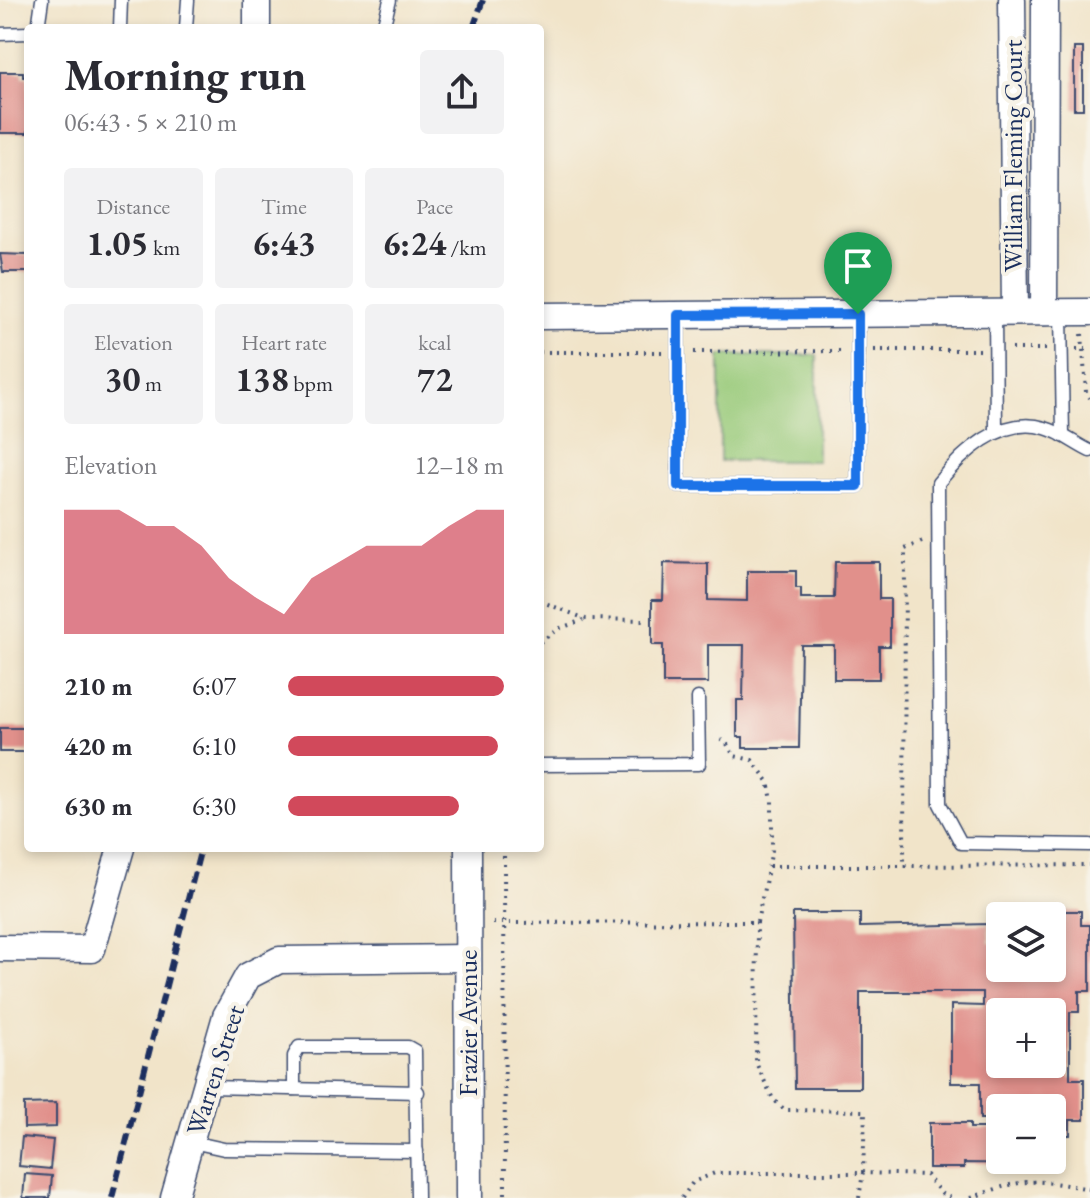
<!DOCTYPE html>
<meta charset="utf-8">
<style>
:root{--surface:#fff;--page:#f2f2f3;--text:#2b2b33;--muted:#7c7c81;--accent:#d1495b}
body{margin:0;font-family:"EB Garamond",serif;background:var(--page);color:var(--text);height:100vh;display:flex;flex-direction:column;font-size:30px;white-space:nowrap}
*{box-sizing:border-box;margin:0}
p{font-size:26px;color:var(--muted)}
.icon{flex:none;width:44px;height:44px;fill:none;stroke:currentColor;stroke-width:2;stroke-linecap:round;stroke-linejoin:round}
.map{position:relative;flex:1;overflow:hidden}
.drawer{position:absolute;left:24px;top:24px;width:520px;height:828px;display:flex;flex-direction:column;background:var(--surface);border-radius:8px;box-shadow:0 4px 12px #0003}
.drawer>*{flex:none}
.controls{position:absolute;left:986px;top:902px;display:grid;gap:16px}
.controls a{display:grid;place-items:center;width:80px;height:80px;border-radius:8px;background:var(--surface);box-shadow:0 4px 12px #0003;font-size:40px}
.pin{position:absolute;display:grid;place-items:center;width:68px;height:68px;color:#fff;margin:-82px -34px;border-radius:50% 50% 50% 0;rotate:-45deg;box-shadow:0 0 8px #0007}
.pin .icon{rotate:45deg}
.round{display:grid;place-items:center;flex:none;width:84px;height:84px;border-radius:8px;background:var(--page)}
.headline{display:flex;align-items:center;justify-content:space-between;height:136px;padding:0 40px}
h1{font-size:44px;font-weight:700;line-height:60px}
.figures{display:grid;grid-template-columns:repeat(3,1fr);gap:12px;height:136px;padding:8px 40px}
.figures div{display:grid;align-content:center;border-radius:8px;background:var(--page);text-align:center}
.figures b{font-size:34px;font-weight:700}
.figures small{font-size:22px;font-weight:400}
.figures p{font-size:22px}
.chart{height:224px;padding:16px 40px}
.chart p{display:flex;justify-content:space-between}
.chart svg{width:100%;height:144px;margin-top:8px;fill:var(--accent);opacity:.7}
ul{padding:0 40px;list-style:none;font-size:26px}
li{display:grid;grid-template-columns:128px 96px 1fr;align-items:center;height:60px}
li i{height:20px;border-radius:10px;background:var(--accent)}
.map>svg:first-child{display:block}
</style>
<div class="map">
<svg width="1090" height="1198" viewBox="0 0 1090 1198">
<rect width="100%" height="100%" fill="#f7f3e8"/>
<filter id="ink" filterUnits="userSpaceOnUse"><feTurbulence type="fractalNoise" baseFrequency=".0125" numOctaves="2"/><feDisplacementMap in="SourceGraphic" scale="16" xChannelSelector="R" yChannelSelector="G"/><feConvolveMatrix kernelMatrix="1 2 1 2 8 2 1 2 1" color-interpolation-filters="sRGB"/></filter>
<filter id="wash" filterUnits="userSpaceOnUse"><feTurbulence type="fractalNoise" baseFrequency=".006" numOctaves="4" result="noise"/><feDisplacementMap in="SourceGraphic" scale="32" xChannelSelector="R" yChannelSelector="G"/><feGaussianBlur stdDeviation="1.8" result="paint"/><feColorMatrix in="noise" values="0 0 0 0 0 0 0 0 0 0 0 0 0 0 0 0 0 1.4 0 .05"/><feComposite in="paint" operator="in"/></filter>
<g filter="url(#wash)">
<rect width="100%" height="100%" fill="#f1e4c9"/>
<rect fill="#99ca7a" stroke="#5a7c6c" stroke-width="2" x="720" y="355" width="97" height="106"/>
<g id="blocks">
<g fill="#e1908b" fill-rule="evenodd">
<rect x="1074" y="48" width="9" height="61"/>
<polygon points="0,72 23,72 23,77 28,77 28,133 0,133"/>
<polygon points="0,254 28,255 28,272 3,272"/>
<polygon points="835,562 879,562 879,599 890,599 890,646 879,646 879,679 834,679 834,645 801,645 799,748 743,748 743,737 737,737 737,700 743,700 744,645 708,645 708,683 663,683 663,645 652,645 652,600 663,600 664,563 708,564 708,600 747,601 747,571 796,571 796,588 801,588 801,598 834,598"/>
<rect x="0" y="728" width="28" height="24"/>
<path d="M1015,911H1081V925H1090V991H1079V1012H1070V1079H1084V1120H1070V1135H1062V1164L964,1163V1168H929V1123H970V1128H992V1119H980V1083H951V1005L983,1006V992H860V1088H795L793,913H860V927L989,924V943H1000V968H1052V916H1015ZM1000,1012H1052V1064H1000ZM1000,1108H1052V1160H1000Z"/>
<polygon points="56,1103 56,1127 24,1128 24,1104"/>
<polygon points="22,1137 53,1140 50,1169 19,1166"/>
<polygon points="25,1174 52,1176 50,1198 23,1198"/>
</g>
</g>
</g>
<g filter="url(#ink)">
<use href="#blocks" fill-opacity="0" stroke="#3b4a6e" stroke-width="2"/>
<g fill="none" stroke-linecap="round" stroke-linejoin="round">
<defs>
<g id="service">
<polyline points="38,28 42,0"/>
<polyline points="120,28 121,0"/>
<polyline points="186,28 188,0"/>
<polyline points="383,28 390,0"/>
<polyline points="0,34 28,33"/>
<polyline points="1061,312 1063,436"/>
<polyline points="995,313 996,432"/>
<polyline points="678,315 678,486 858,486 858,314"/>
<path d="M1090,451C1075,444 1061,432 1045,428C1001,415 963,452 938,483L940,804L961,843L1090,845"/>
<polyline points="540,765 699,764 698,698"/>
<polyline points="208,1087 418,1092"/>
<polyline points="294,1089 294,1056 299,1047 408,1047 415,1051 417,1198"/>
<polyline points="192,1142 224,1149 417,1151"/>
</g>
<g id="minor">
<polyline points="1012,0 1015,312"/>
<polyline points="257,28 257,0"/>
<polyline points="1044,312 1045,0"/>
<polyline points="540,316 1090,312"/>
<polyline points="468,848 469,1198"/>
<polyline points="0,948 92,949 121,848"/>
<polyline points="174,1198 226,1016 248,976 279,960 467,958"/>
</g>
</defs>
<use href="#service" stroke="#3b4a6e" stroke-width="15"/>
<use href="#minor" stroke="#3b4a6e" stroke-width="29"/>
<g stroke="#3b4a6e" stroke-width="4" stroke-dasharray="2 6" stroke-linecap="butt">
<polyline points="1082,334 1086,392 1090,398"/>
<polyline points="1012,349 1048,349"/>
<polyline points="1076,349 1090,349"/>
<polyline points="874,350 980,350"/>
<polyline points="540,352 662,352"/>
<polyline points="694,352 842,351"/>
<polyline points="922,542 905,549 904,866 1090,865"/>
<polyline points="540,601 586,619 644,620"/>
<polyline points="540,642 558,629 583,620"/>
<polyline points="504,848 505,1198"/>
<polyline points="769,866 904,866"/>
<polyline points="493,923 757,922 772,850 772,800 768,781 752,760 734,756 726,742 716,738"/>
<polyline points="682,1198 693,1182 715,1173 863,1173 865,1111 785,1110 773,1099 756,1063 757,922"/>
<polyline points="859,1198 863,1173 926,1175 942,1194 951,1198"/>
<path d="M971,1198C1026,1177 1033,1179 1090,1189"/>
</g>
<use href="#service" stroke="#fff" stroke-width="12"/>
<use href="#minor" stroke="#fff" stroke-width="26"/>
<g stroke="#1b2f5e" stroke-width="6" stroke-dasharray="12 6" stroke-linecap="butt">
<polyline points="473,28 483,0"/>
<polyline points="112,1198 201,848"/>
</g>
</g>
</g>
<g fill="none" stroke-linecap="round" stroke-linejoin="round" filter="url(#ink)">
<defs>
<polygon id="route" points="858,314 858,486 678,486 678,315"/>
</defs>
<use href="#route" stroke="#fff" stroke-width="16"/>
<use href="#route" stroke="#1a73e8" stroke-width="10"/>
</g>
<g text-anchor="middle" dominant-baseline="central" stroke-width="8" stroke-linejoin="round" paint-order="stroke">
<g font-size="26" fill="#1b2f5e" stroke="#f7f3e8">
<text transform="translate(1013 156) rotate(-90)">William Fleming Court</text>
<text transform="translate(468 1023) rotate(-90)">Frazier Avenue</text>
<text transform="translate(215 1070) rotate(-72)">Warren Street</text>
</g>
</g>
</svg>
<div class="controls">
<a><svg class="icon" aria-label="layers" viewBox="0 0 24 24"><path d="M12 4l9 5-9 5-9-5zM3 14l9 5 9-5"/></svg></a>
<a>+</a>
<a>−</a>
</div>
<div class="pin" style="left:858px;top:314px;background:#1e9e55"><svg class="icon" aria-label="arrive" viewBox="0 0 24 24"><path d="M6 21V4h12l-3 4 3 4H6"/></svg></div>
<section class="drawer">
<div class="headline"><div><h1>Morning run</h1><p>06:43 · 5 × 210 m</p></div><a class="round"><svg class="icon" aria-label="share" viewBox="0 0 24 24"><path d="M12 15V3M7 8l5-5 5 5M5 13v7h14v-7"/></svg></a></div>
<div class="figures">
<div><p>Distance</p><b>1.05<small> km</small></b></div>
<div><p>Time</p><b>6:43</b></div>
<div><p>Pace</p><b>6:24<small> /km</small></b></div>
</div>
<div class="figures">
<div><p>Elevation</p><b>30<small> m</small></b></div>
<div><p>Heart rate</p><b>138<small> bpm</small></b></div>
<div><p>kcal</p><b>72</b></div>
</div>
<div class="chart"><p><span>Elevation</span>12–18 m</p>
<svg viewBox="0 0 160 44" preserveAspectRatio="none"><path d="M0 44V6L10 6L20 6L30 11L40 11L50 17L60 27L70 33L80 38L90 27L100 22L110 17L120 17L130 17L140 11L150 6L160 6V44z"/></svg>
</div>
<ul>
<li><b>210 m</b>6:07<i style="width:100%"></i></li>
<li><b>420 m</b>6:10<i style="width:97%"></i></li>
<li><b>630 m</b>6:30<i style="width:79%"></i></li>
</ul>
</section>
</div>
